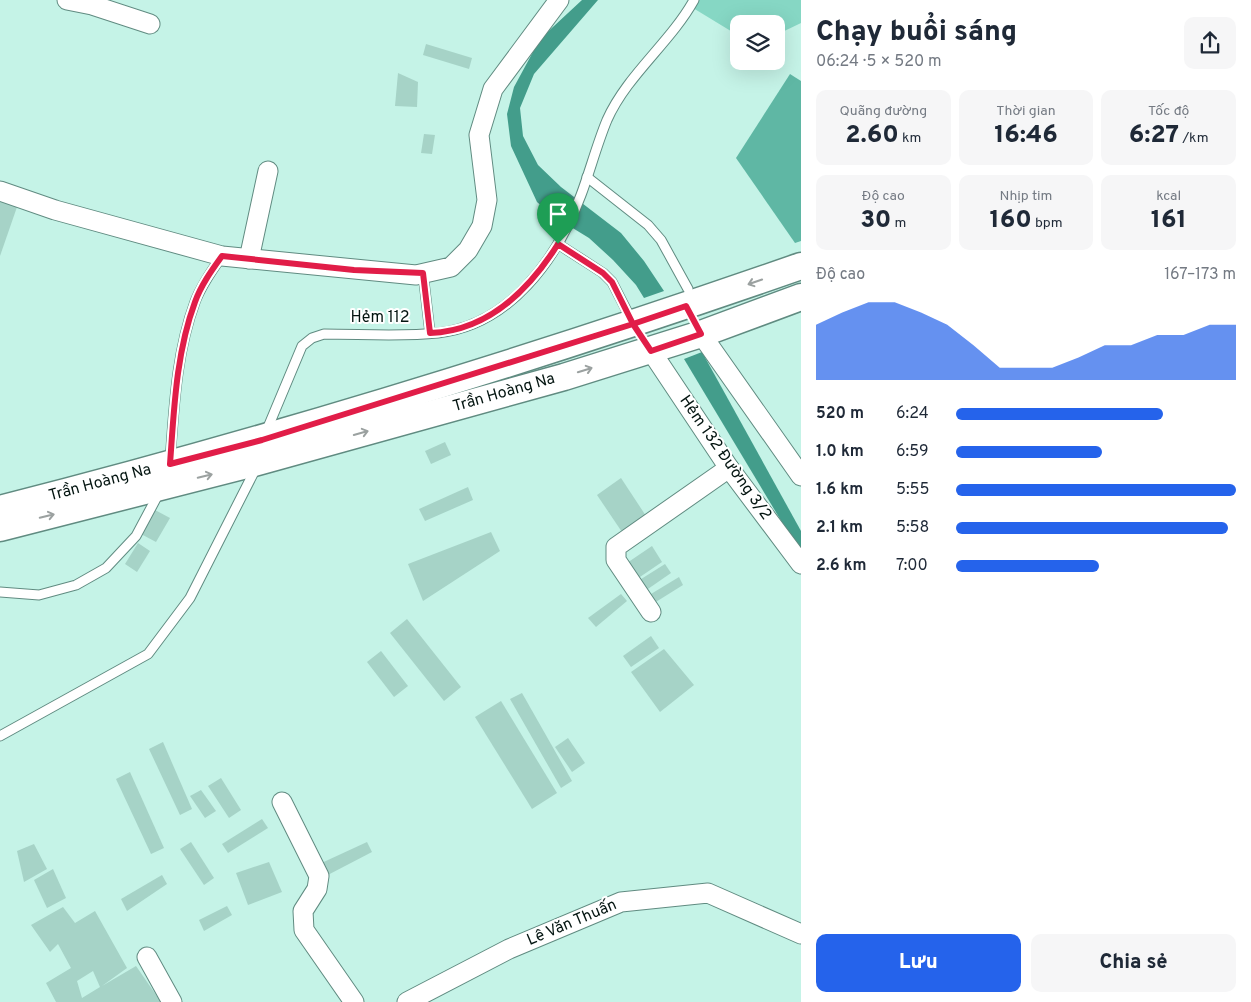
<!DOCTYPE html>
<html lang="vi">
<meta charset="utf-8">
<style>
:root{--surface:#fff;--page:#f6f6f7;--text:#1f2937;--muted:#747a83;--accent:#2563eb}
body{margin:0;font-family:Overpass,sans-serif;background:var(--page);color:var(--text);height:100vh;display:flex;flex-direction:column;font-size:19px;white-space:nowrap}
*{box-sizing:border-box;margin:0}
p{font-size:16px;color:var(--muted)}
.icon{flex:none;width:28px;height:28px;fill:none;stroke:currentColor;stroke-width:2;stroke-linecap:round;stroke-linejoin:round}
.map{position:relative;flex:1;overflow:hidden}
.panel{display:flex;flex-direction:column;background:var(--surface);width:450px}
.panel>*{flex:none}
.buttons{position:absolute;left:730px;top:15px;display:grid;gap:10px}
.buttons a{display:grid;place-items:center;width:55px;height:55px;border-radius:10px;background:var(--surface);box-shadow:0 5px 20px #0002;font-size:25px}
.pin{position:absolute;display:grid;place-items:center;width:42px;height:42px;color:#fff;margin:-51px -21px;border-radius:50% 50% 50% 0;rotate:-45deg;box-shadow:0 0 5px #0007}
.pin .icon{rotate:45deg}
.round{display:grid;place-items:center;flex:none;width:52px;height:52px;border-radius:10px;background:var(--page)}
.headline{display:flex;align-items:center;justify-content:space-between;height:85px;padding:0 15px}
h1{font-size:28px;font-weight:800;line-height:38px}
.metrics{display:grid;grid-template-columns:repeat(3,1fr);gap:8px;height:85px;padding:5px 15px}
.metrics div{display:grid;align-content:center;border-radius:10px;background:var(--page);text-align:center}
.metrics b{font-size:25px;font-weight:800}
.metrics small{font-size:14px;font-weight:400}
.metrics p{font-size:14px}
.chart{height:140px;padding:10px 15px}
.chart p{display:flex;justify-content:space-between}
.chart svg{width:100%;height:90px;margin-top:5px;fill:var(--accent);opacity:.7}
.cta{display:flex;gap:10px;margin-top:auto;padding:10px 15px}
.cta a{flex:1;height:58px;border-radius:10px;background:var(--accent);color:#fff;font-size:20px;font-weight:800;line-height:58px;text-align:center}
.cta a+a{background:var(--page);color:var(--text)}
ul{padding:0 15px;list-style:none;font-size:16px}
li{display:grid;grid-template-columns:80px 60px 1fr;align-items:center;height:38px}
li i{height:12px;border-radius:6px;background:var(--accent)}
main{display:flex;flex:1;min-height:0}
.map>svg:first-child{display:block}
</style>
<main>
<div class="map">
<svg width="801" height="1002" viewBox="0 0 801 1002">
<rect width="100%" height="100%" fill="#c5f3e7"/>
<polygon fill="#86d7c4" points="698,0 801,0 801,23 776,35 776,24 739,24 739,36 693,8"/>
<polygon fill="#5fb7a4" points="790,74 801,81 801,241 795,243 736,158"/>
<g fill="#439d8b">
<polygon points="582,0 598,0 534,74 520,108 523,136 538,165 561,187 621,233 644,261 664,291 644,298 636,285 613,260 589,238 553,216 537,202 511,146 507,114 514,87 540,39"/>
<polygon points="702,352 801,531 801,554 684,359"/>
</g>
<g fill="#a6d3c7" fill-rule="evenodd">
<polygon points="426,44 472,58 469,69 423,55"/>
<polygon points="398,73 418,82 417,107 395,106"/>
<polygon points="424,134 435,135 432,154 421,153"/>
<polygon points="0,201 17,207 0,256"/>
<polygon points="445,442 451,455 431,464 425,451"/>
<polygon points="621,478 648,519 624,535 597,495"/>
<polygon points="468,487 473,500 425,521 419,509"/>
<polygon points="155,510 170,518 156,542 141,534"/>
<polygon points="491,532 500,551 423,601 408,564"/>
<polygon points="138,543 150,551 137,572 125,564"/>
<polygon points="652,546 662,562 634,581 624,565"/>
<polygon points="665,564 671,573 645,591 638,581"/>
<polygon points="679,577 683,585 651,605 646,597"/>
<polygon points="621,594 627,601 596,627 588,618"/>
<polygon points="407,619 461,687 444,701 390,633"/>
<polygon points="651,636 659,648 631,667 623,656"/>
<polygon points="664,649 694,685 660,712 631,672"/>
<polygon points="381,651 408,686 394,697 367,662"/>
<polygon points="522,693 572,781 561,788 510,699"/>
<polygon points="501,701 557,793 532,809 475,717"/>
<polygon points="568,738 585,763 572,772 555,747"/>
<polygon points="163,742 192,809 180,815 149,749"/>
<polygon points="130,772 164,848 151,854 116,779"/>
<polygon points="221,778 241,810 229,818 208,786"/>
<polygon points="201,790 216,811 205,818 190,796"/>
<polygon points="262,819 268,828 228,853 222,844"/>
<polygon points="191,842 214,878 204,885 180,849"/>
<polygon points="367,842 372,852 322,878 315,866"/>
<polygon points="34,844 47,869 24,882 17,851"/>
<polygon points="269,862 282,892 248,905 236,873"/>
<polygon points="53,869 66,898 47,908 34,880"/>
<polygon points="162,875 167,884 127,911 121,899"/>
<polygon points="227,906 232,915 204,931 199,920"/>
<path d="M63,907L75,923L95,911L127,968L102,986L136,966L161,1002H56L46,983L71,968L58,944L50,952L31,925ZM93,971L100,987L82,998L77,981Z"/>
</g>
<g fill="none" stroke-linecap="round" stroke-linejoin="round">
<defs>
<g id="service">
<polyline points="587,177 648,225 661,240 688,289"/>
<polyline points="558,244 603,273 612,282 632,321"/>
<polyline points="423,273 430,333"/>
<path d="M266,432L302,346L312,338L324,334C361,334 401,337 438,333C510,325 557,259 581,195C590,171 597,144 607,120C627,75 670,43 694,0"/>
<path d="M170,462C174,409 176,353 195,302C201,286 212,270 222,256"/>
<polyline points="0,592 39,595 76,585 106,568 136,536 159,493"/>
<polyline points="0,736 148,654 190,598 256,468"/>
</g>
<g id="minor">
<polyline points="67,0 92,5 150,24"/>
<polyline points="0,191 55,210 222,256 416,275 451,267 468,250 482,226 487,200 479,135 493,89 559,0"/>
<polyline points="249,259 268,171"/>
<polyline points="701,334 801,476"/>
<polyline points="651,351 729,468 801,564"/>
<polyline points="651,612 616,560 616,547 729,468"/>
<polyline points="282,802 319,876 317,889 303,911 304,930 354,1002"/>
<polyline points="147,957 172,1002"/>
<polyline points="407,1002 509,949 621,902 708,893 801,934"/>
</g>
<g id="secondary">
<path d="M0,509C271,440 537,358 801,266"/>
<polyline points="0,528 258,462 564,377 701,334 801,297"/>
</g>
</defs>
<use href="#service" stroke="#608b81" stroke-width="11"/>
<use href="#minor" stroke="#608b81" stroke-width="21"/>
<use href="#secondary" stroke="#608b81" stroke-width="29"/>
<use href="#service" stroke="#fff" stroke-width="9"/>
<use href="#minor" stroke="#fff" stroke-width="19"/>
<use href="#secondary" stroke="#fff" stroke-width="26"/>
</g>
<defs><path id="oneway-shaft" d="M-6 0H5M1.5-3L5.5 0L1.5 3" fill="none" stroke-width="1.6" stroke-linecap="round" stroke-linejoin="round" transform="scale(1.25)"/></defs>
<g stroke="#9ba1a0">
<use href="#oneway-shaft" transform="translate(755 282) rotate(161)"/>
<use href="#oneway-shaft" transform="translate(585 370) rotate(-17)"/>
<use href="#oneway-shaft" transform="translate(361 433) rotate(-16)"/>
<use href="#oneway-shaft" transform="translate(205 476) rotate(-14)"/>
<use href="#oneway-shaft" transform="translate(47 516) rotate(-14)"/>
</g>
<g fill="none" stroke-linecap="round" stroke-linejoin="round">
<defs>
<path id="route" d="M558,244C529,290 488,331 430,333L423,273L354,270L222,256C212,270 201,285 195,302C176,353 174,410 170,464L262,440L633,324L651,351L701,334L686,306L633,324L612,282L603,273L558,244"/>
</defs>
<use href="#route" stroke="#fff" stroke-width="10"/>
<use href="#route" stroke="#e11d48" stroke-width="6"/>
</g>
<g text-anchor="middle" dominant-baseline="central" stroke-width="4" stroke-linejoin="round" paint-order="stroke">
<g font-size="16" fill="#041511" stroke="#fff">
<text x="380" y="318">Hẻm 112</text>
<text transform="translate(504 393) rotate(-16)">Trần Hoàng Na</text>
<text transform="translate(725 458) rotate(55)">Hẻm 132 Đường 3/2</text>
<text transform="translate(100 483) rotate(-15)">Trần Hoàng Na</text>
<text transform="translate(572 923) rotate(-23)">Lê Văn Thuấn</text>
</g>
</g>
</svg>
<div class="buttons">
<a><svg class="icon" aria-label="layers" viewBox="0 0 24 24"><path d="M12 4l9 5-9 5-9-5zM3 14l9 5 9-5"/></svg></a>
</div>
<div class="pin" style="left:558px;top:244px;background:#1e9e55"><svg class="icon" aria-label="arrive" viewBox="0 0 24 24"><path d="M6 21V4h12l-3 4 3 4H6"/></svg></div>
</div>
<section class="panel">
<div class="headline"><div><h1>Chạy buổi sáng</h1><p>06:24 · 5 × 520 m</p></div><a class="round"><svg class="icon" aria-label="share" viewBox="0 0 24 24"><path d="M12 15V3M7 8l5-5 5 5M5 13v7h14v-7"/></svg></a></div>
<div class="metrics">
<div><p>Quãng đường</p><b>2.60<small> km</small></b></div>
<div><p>Thời gian</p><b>16:46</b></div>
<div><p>Tốc độ</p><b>6:27<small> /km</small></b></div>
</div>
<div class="metrics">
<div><p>Độ cao</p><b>30<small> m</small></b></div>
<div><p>Nhịp tim</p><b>160<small> bpm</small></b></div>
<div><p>kcal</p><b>161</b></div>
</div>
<div class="chart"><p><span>Độ cao</span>167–173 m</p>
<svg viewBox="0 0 160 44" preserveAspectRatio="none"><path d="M0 44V17L10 11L20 6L30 6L40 11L50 17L60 27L70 38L80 38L90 38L100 33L110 27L120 27L130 22L140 22L150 17L160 17V44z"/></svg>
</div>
<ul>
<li><b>520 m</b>6:24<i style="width:74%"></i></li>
<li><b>1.0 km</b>6:59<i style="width:52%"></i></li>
<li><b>1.6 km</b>5:55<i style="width:100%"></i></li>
<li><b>2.1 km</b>5:58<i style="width:97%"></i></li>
<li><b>2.6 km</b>7:00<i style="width:51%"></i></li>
</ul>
<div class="cta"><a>Lưu</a><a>Chia sẻ</a></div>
</section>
</main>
